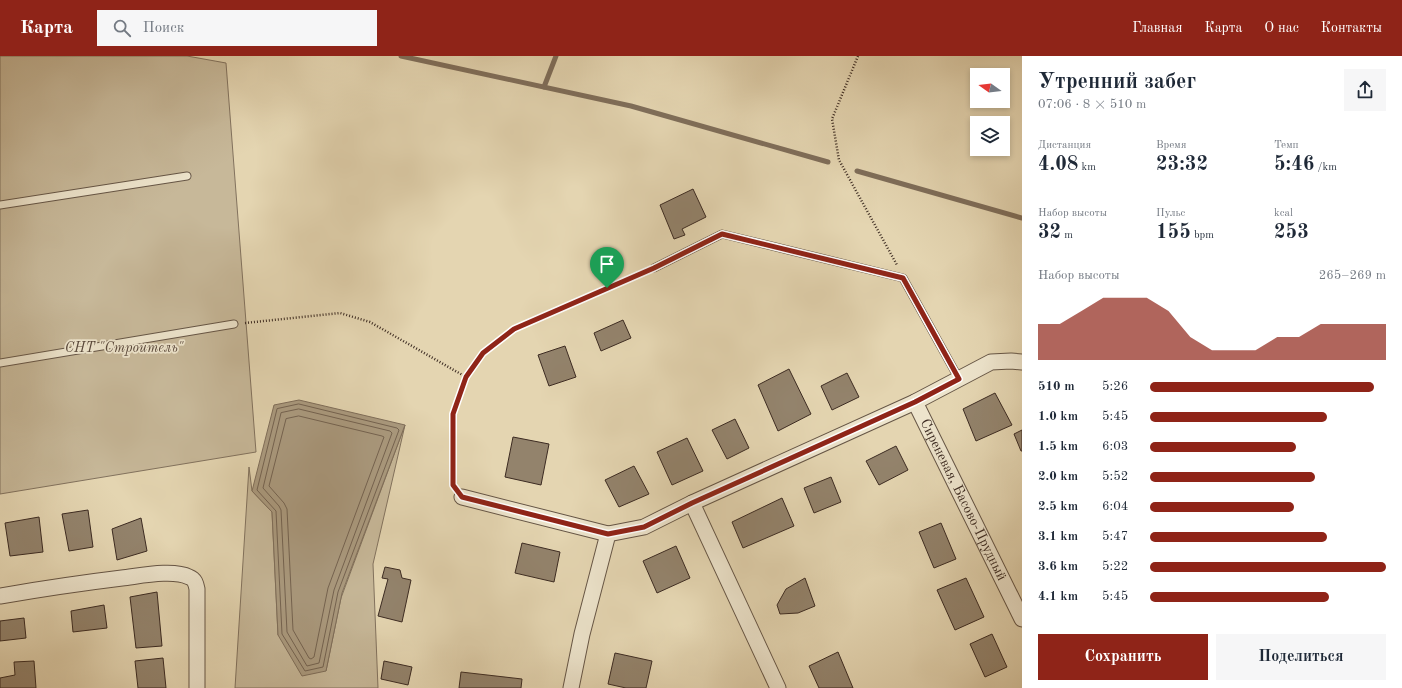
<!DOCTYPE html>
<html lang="ru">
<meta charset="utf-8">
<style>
:root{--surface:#fff;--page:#f6f6f7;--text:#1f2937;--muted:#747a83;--accent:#8f2418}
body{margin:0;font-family:"Old Standard TT",serif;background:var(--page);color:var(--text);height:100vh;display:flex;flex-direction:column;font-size:15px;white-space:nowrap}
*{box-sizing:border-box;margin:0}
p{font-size:13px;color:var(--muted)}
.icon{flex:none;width:22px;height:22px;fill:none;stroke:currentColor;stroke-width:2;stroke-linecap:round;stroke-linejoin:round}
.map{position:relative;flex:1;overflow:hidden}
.side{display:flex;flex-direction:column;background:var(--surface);width:380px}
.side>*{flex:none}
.needle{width:26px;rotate:284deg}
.controls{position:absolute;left:970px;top:12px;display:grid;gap:8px}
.controls a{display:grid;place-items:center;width:40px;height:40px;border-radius:0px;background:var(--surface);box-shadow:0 2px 6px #0003;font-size:20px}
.pin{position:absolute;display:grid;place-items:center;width:34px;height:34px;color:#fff;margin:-41px -17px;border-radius:50% 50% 50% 0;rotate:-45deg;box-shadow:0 0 4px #0007}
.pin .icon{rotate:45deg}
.round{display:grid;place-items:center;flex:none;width:42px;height:42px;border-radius:0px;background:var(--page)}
.headline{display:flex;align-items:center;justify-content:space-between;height:68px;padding:0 16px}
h1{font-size:22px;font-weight:700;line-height:30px}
.metrics{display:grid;grid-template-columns:repeat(3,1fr);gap:6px;height:68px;padding:4px 16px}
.metrics div{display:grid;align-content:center}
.metrics b{font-size:20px;font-weight:700}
.metrics small{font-size:11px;font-weight:400}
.metrics p{font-size:11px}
.chart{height:112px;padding:8px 16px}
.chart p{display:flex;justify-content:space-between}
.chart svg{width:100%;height:72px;margin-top:4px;fill:var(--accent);opacity:.7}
.primary-button{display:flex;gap:8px;margin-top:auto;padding:8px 16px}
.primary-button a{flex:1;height:46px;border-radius:0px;background:var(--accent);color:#fff;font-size:16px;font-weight:700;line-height:46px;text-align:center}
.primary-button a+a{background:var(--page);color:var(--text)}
ul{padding:0 16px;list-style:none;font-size:13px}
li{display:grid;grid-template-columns:64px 48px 1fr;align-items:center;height:30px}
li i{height:10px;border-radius:5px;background:var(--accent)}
header{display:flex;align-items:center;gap:24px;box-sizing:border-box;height:56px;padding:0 20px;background:var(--accent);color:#fff}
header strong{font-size:19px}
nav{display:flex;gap:22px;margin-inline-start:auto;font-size:14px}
.search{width:280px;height:36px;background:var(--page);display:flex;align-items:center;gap:10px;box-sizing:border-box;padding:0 14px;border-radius:0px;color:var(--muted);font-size:15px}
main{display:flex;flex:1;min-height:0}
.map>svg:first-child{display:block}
</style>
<header>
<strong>Карта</strong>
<div class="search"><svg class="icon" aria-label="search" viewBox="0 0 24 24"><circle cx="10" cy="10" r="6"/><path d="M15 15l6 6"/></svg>Поиск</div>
<nav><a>Главная</a><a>Карта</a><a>О нас</a><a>Контакты</a></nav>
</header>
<main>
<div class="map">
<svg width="1022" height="632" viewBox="0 0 1022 632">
<rect width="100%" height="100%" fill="#e4d5b1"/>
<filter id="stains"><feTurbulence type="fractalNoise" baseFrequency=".005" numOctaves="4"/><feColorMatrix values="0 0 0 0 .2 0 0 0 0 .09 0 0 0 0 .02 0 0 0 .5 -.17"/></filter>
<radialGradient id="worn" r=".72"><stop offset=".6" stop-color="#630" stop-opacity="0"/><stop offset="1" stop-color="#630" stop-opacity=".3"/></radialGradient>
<g fill="#c7b899" stroke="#82725e">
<polygon points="0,0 187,0 226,7 256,396 0,438"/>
<polygon points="405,369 373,508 378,632 235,632 249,411 252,435 272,456 278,579 326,615 341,542"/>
</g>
<polygon fill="#ab9b80" stroke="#7f6e5a" points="299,344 405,369 342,537 326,615 302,620 278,579 272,456 252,435 274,349"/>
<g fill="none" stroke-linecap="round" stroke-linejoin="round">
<g stroke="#746351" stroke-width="1">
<polygon points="299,348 397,372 399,374 338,536 323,611 305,615 282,578 276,455 257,434 277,353"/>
<polygon points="299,353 390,375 392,377 334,534 319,607 307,610 287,576 281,454 279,450 263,432 281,357"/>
<polygon points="299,360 382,380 384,381 328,532 314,601 311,603 309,602 293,574 287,453 284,447 269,430 286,363"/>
</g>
<g stroke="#7f6e5a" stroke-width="5">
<polyline points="401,0 631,50 828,106"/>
<polyline points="544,31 556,0"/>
<polyline points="857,115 1022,162"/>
</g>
</g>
<g fill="#93836c" stroke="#3c2b22">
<polygon points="693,133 706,161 682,173 685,179 674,183 660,149"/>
<polygon points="623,264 631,282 601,295 594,277"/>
<polygon points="565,290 576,321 549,330 538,299"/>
<polygon points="789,313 811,358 778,375 758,329"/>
<polygon points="847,317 859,341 832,354 821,330"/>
<polygon points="995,337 1012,369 976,385 963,353"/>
<polygon points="735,363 749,392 727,403 712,374"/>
<polygon points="1022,374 1022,395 1021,395 1014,378"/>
<polygon points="513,381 549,388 541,429 505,421"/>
<polygon points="687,382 703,415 672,429 657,396"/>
<polygon points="896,390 908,414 879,429 866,405"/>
<polygon points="634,410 649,438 619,451 605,424"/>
<polygon points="831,421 841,446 814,457 804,432"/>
<polygon points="782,442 794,470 743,492 732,466"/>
<polygon points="88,454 93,491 69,495 62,458"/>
<polygon points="39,461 43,496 10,500 5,467"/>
<polygon points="141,462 147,495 117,504 112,473"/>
<polygon points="941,467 956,503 934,512 919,476"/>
<polygon points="522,487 560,496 554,526 515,517"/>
<polygon points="676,490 690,522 657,537 643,505"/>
<polygon points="385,511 400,514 402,522 411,524 402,566 378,560 388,523 382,522"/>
<polygon points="805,522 815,550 798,557 780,558 777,549 786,533"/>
<polygon points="966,522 984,561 955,574 937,534"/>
<polygon points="157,536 162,590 136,592 130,541"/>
<polygon points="104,549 107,572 73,576 71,555"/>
<polygon points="24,562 26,582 0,585 0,565"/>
<polygon points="992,578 1007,611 985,621 970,588"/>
<polygon points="838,596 853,632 819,632 809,610"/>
<polygon points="615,597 652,605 646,632 626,632 608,628"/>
<polygon points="163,602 166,632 138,632 135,605"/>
<polygon points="34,605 36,632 0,632 0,622 15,619 14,606"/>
<polygon points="384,605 412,611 408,629 381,623"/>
<polygon points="461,616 522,623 521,632 459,632"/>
</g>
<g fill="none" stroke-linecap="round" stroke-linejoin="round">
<defs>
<g id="service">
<polyline points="0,149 187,120"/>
<polyline points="654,212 722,178 903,222 959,323"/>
<polyline points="0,307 234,268"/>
</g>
<g id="minor">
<path id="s1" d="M915,346L1022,563"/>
<polyline points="462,441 608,478"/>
<polyline points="692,447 778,632"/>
<path d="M0,540C41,533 81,527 122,522C140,520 173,513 189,521C195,523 196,528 197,533V632"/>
<polyline points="571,632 582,578 608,478 644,471 692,447 915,346 991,306 1011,305 1022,306"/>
</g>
</defs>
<use href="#service" stroke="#665646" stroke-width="9"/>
<use href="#minor" stroke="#665646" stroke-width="17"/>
<g stroke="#3c2b22" stroke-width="2.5" stroke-dasharray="1 2" stroke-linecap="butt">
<polyline points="858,0 832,63 839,104 897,209"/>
<polyline points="245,267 340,257 370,266 466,321"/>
<polyline points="453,429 453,359 466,321 483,297 514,273 644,216"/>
</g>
<use href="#service" stroke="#ede4cc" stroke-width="7"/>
<use href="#minor" stroke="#ede4cc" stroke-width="15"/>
</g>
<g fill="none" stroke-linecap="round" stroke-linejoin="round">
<defs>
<polygon id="route" points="722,178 903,222 959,323 915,346 692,447 644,471 608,478 462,441 453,429 453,358 466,321 483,297 514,273 654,212"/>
</defs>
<use href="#route" stroke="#fff" stroke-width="8"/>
<use href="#route" stroke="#8f2418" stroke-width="5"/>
</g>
<g text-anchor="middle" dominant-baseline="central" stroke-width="3.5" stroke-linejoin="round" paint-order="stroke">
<g font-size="14" font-style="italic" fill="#58473a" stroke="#ede4cc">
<text x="124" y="292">СНТ "Строитель"</text>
</g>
<g font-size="14" fill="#3c2b22" stroke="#ede4cc">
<text stroke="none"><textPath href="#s1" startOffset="109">Сиреневая, Басово-Прудный</textPath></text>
</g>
</g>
<rect width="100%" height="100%" filter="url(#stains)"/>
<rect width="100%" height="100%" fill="url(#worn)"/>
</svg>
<div class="controls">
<a><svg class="needle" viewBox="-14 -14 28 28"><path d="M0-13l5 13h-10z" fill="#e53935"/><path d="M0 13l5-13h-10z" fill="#747a83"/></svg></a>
<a><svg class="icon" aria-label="layers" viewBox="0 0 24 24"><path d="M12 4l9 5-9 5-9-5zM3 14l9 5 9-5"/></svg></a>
</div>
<div class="pin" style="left:607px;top:232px;background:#1e9e55"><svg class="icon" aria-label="arrive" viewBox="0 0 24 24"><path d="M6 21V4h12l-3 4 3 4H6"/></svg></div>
</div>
<section class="side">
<div class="headline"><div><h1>Утренний забег</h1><p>07:06 · 8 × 510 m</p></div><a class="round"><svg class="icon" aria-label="share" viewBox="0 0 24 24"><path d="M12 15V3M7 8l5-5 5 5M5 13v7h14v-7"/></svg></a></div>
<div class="metrics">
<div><p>Дистанция</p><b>4.08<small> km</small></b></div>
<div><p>Время</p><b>23:32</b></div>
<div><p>Темп</p><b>5:46<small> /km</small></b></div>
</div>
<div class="metrics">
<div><p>Набор высоты</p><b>32<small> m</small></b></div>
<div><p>Пульс</p><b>155<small> bpm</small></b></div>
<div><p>kcal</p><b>253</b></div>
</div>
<div class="chart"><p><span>Набор высоты</span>265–269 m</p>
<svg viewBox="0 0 160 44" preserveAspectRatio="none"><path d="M0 44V22L10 22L20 14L30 6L40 6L50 6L60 14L70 30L80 38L90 38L100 38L110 30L120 30L130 22L140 22L150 22L160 22V44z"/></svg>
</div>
<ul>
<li><b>510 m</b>5:26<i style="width:95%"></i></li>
<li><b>1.0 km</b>5:45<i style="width:75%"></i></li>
<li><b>1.5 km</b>6:03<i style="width:62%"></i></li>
<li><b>2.0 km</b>5:52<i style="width:70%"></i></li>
<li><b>2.5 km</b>6:04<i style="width:61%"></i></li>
<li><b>3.1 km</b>5:47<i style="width:75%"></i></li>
<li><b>3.6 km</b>5:22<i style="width:100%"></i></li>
<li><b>4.1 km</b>5:45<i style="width:76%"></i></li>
</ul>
<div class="primary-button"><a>Сохранить</a><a>Поделиться</a></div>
</section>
</main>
